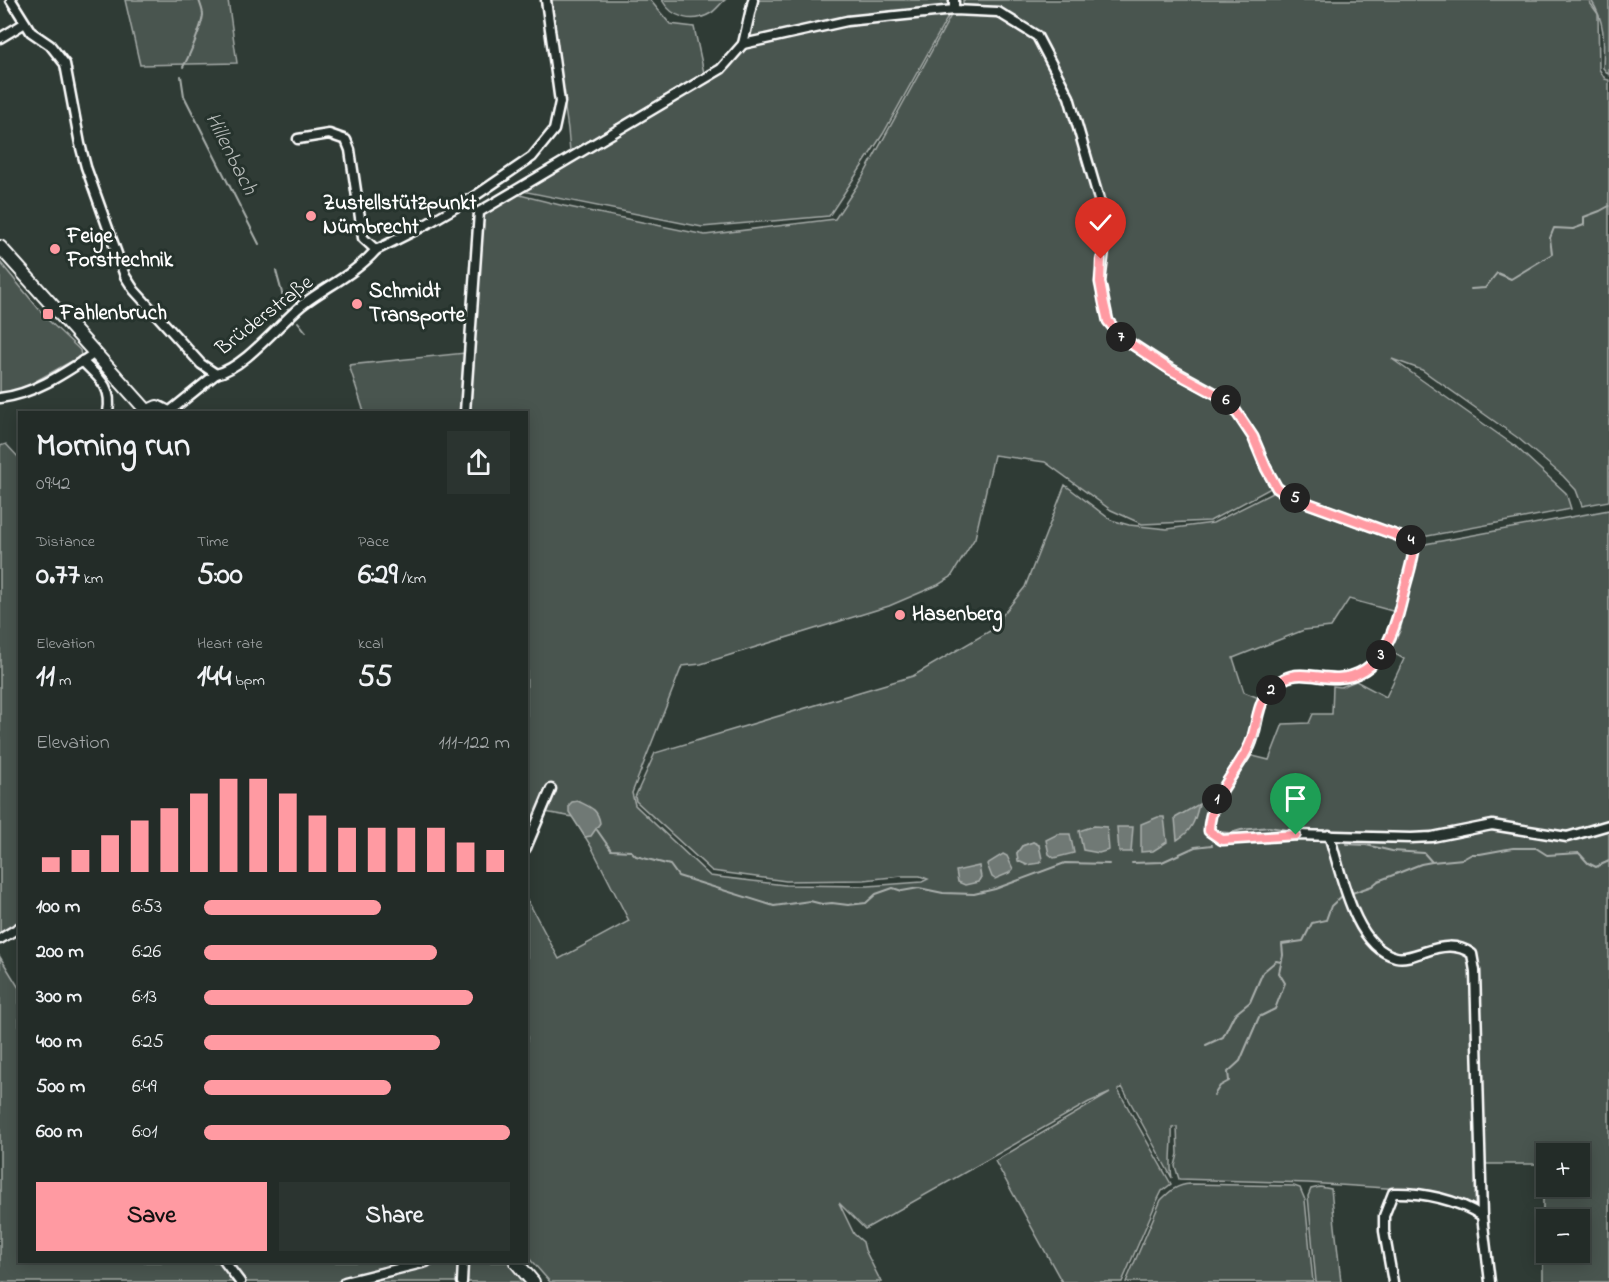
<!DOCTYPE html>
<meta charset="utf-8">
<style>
:root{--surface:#232c28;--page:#2b3430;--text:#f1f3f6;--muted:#a3a7a8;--line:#404845;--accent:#ff9aa2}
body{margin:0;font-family:"Indie Flower",sans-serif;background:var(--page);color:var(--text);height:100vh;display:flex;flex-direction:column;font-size:22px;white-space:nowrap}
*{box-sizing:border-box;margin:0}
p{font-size:20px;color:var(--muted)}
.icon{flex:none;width:33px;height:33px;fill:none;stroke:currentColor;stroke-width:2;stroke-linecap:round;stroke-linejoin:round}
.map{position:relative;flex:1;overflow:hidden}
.side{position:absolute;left:18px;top:411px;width:510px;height:852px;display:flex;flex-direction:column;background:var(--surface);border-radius:0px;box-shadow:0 3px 15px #0003,0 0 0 2px var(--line)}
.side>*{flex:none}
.controls{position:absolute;left:1536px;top:1143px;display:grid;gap:12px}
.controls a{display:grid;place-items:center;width:54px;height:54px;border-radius:0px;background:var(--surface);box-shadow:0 3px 15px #0003,0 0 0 2px var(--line);font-size:30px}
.pin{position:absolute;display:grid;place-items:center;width:51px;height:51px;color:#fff;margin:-62px -26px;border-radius:50% 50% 50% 0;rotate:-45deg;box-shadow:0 0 6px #0007}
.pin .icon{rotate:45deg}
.km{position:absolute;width:30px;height:30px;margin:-15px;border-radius:50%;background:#222;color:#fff;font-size:16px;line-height:30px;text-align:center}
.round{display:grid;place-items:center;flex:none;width:63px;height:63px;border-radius:0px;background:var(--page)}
.summary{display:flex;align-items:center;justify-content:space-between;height:102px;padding:0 18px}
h1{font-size:33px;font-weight:800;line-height:45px}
.metrics{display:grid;grid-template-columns:repeat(3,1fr);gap:9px;height:102px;padding:6px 18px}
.metrics div{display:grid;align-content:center}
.metrics b{font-size:30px;font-weight:800}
.metrics small{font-size:16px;font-weight:400}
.metrics p{font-size:16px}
.chart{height:168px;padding:12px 18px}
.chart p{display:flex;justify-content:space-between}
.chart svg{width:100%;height:108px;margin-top:6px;stroke:var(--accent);stroke-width:6}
.action{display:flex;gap:12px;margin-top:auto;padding:12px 18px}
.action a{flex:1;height:69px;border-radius:0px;background:var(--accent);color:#111;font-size:24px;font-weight:800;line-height:69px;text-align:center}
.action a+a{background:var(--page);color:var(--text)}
ul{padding:0 18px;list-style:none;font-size:20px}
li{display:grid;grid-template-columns:96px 72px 1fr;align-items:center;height:45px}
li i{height:15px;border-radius:8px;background:var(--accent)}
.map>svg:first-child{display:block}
</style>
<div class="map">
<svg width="1609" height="1282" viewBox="0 0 1609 1282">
<rect width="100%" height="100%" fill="#2f3b35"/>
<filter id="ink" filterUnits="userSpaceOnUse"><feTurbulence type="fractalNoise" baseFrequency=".0167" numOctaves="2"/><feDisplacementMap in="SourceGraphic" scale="12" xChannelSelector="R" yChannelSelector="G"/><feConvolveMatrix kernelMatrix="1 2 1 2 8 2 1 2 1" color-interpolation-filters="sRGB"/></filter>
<g filter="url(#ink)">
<g fill="#4a544f" stroke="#a4aaa7" stroke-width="1.5" fill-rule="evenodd">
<polygon points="125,0 228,0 237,63 140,65"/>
<polygon points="549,0 650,0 670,24 694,27 704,73 570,152 568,129"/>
<path d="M662,0H725C720,4 716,10 711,13C693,24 672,18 662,0Z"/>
<polygon points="758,0 951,0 951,7 748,40"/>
<path d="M963,0H1588L1598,14L1599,69L1605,79L1609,80V501L1582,506L1576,490L1563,476L1518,438L1422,370L1392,359L1515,446L1566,493L1571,509L1417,538L1296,494L1280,483L1210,521L1142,524L1111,510L1045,462L994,455L975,538L951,577L938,585L889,606L701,664L682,666L632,793L635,805L710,876L785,885L868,886L922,882L928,879L920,876H902L864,880L786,881L712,871L636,801L635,797L655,753L913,676L990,631L1025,587L1065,485L1111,520L1129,525L1167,529L1213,523L1276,491L1412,545L1396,612L1349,599L1331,627L1304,630L1233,658L1244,692L1261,699L1248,745L1222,785L1214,820L1229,786L1249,755L1269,760L1283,724L1309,723L1313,714H1332L1333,686L1341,687L1356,681L1386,697L1404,659L1390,651L1400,631L1420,545L1609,510V1282H1543V1164H1483L1476,999L1472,1024L1477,1091L1475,1206L1417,1190L1308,1183L1179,1179L1175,1166L1178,1154L1177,1127L1172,1128C1173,1145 1169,1162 1172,1178L1122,1087L1118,1090L1171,1184L1162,1191L1156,1203L1122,1282H1062L995,1161L1110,1093L1089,1102L865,1229L839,1203L854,1234L863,1242L865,1250L881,1282H550L527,1256V899L559,959L629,921L592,848L573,817L545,812L527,845L526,412H364L349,365L465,353L464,396L479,212L512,193L564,206L705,235L835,219L862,178L954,10L963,8ZM1033,842L1039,845L1027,865L1019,861L1017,853L1022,846ZM1546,1154H1580V1186H1546ZM1546,1220H1580V1252H1546Z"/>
<path d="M1591,0H1609V75L1603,68C1604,42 1606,23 1591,0Z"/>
<polygon points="950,13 883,134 829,216 702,227 522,191 725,70 745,46 849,23"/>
<polygon points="0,262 47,319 80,350 81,356 16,392 0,394"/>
<polygon points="6,444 20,459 20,927 0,939 0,446"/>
<polygon points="0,957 19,988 20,1262 220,1262 236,1282 0,1282"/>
<path d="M1190,1184L1294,1186L1300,1188L1305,1200L1313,1282H1126L1161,1200C1171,1190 1177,1185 1190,1184Z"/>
<polygon points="1320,1187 1331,1189 1341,1282 1316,1282 1308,1196 1311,1189"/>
<polygon points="231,1262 391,1262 392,1264 336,1282 246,1282"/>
<polygon points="445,1262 458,1262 458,1282 363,1282"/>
<polygon points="467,1262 511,1262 529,1282 466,1282"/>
</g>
<g fill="#707975" stroke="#a9afac" stroke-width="1.5">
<path d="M578,801C590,807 598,809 600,823L591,836L585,837L569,812V805L572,802Z"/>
<path d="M1199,804C1195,821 1192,831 1177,840L1175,818Z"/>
<polygon points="1158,817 1164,817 1167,842 1153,851 1141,852 1141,824"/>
<polygon points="1094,826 1107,827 1109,850 1099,853 1083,850 1079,831"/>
<polygon points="1117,827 1133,827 1131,852 1119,852"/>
<polygon points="1058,834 1070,834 1074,853 1054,858 1049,854 1046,840"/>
<polygon points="1033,842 1039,845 1042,859 1040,863 1027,865 1018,861 1017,853 1022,846"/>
<polygon points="1003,854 1007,856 1013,869 1009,873 995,879 992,877 987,864"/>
<polygon points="979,866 981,877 978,882 965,885 958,882 956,871"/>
</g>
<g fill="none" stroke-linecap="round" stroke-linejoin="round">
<g stroke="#a9afac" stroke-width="2">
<path d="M183,67C189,57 202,26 203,15C203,10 200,4 199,0"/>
<polyline points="181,76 184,96 259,244"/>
<polyline points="276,271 285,304 288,309"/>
<polyline points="1471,289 1485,288 1497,273 1511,279 1552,254 1550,238 1554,228 1573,229 1584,225 1584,217 1600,211 1609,206"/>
<polyline points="298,322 306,332"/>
<polyline points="597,830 611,850 631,851 636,856 670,865 678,876 774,906 810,901 822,904 832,903 848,905 866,903 876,894 893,888 902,891 919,888 943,893 974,894 995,889 1065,863 1109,864"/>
<polyline points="1216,832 1231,833 1241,830 1269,827 1288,830 1334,831"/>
<polyline points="1346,844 1366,845 1392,851 1424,853 1432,862 1463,859 1472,854 1480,854 1513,848 1536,848 1547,855 1579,853 1588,863 1596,867 1609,861"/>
<polyline points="1132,863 1162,862 1195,847 1212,845"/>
<polyline points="1352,893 1372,886 1378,881 1421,864 1432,862"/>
<polyline points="1206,1045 1223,1037 1234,1015 1250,1002 1263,972 1276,961 1281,962"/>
<polyline points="1214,1095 1220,1086 1229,1081 1228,1072 1240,1061 1259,1017 1275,1009 1285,983 1279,973 1283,955 1282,944 1303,941 1312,923 1326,920 1331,906 1342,896"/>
</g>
<defs>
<g id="street">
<path d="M11,0L31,32L50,45L65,64L80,144L86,167L125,276L134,290L201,364L216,374C244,368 278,325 302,305C327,286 355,274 376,250L363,238L350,150L346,140L329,134L298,139"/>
<polyline points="954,10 954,0"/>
<polyline points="0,38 25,23"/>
<path d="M743,44L847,21L954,10L998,12L1037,36L1069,97L1107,227L1100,282L1108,321L1121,337L1169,368L1229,401L1253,437L1266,468L1277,488L1291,497L1415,542C1414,557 1409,572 1405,587C1396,625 1385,676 1338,678C1321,679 1300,670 1284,679C1276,683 1269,690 1264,698C1256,712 1257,731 1250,746C1236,774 1209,798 1209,831L1222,840L1296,835L1411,838L1432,837L1492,825L1567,837L1609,825"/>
<polyline points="376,250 420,228 475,196 532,157 554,130 560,102 546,0"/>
<path d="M82,361C99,378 113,387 108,412"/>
<path d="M0,398C35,394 66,372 95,353"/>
<polyline points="169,412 216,374"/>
<polyline points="465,412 479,212 721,69 743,44 753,0"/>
<path d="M1329,835C1341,872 1354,947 1396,957C1405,959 1415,955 1424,952C1441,946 1457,943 1472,954L1475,971L1482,1216L1490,1282"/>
<polyline points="526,848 551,789"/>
<polyline points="0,939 20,927"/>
<polyline points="225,1262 240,1282"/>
<polyline points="345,1282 426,1262"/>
<polyline points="462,1282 463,1262"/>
<path d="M1393,1282L1384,1231V1216L1393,1193C1422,1192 1459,1200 1482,1216"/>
</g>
<g id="secondary">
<polyline points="0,247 147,411"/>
<polyline points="146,412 157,407 167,412"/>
<polyline points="516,1262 533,1282"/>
</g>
</defs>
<use href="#street" stroke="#fff" stroke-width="13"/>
<use href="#secondary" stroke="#fff" stroke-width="16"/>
<use href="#street" stroke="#26332d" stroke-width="8"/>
<use href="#secondary" stroke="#26332d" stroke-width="12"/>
</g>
</g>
<g fill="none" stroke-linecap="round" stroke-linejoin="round" filter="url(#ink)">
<defs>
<path id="route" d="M1101,259L1100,282L1104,304L1108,321L1121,337L1169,369L1229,401L1253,437L1266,468L1277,488L1291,497L1415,542C1414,557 1409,573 1405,587C1396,625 1385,676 1338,678C1321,679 1300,670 1284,679C1276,683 1269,690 1264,698C1256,712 1256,731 1249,746C1236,774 1209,798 1209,831L1222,840L1296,835"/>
</defs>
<use href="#route" stroke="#fff" stroke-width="12"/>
<use href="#route" stroke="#ff9aa2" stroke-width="8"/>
</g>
<g fill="#ff9aa2" stroke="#26332d" stroke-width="2">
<circle cx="311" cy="216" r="6"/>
<circle cx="55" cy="249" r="6"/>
<circle cx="357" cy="304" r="6"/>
<rect x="42" y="308" width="12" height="12" rx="3"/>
<circle cx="900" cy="615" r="6"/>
</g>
<g text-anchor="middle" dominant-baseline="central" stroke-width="6" stroke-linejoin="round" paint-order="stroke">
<g font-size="21" font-weight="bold" fill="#fff" stroke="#26332d" text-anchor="start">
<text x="323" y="204">Zustellstützpunkt<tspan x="323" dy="24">Nümbrecht</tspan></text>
<text x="67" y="237">Feige<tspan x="67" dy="24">Forsttechnik</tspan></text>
<text x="369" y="292">Schmidt<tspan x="369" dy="24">Transporte</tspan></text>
<text x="60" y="314">Fahlenbruch</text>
<text x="912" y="615">Hasenberg</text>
</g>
<g font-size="21" fill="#fff" stroke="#26332d">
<text transform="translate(265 316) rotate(-38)">Brüderstraße</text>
</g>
<g font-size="22" font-style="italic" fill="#b8bcba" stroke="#26332d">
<text transform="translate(230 154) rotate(63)">Hillenbach</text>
</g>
</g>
</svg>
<div class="controls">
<a>+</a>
<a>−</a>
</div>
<div class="pin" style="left:1296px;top:835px;background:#1e9e55"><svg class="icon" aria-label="arrive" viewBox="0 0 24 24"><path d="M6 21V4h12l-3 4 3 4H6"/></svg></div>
<div class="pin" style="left:1101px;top:259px;background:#d93025"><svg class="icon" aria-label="check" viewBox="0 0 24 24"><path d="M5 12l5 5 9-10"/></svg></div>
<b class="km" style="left:1217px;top:799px">1</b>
<b class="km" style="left:1271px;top:690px">2</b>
<b class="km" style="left:1381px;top:655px">3</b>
<b class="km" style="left:1411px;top:540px">4</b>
<b class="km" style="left:1295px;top:498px">5</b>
<b class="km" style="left:1226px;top:400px">6</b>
<b class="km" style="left:1121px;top:337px">7</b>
<section class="side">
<div class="summary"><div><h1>Morning run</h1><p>09:42</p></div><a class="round"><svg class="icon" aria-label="share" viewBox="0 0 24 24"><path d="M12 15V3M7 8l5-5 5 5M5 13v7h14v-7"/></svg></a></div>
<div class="metrics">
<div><p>Distance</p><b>0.77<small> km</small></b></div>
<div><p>Time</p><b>5:00</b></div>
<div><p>Pace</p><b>6:29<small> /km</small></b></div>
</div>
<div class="metrics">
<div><p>Elevation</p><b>11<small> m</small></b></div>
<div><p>Heart rate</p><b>144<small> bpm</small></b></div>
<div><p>kcal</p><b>55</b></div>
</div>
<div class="chart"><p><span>Elevation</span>111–122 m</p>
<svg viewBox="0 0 160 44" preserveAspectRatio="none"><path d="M5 44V38M15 44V35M25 44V29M35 44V23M45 44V18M55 44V12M65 44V6M75 44V6M85 44V12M95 44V21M105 44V26M115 44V26M125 44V26M135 44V26M145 44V32M155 44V35"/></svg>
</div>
<ul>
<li><b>100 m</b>6:53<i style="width:58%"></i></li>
<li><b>200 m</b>6:26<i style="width:76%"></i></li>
<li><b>300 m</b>6:13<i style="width:88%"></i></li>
<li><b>400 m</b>6:25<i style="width:77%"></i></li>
<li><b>500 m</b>6:49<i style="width:61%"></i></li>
<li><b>600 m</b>6:01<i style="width:100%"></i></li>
</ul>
<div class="action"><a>Save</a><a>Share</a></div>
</section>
</div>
